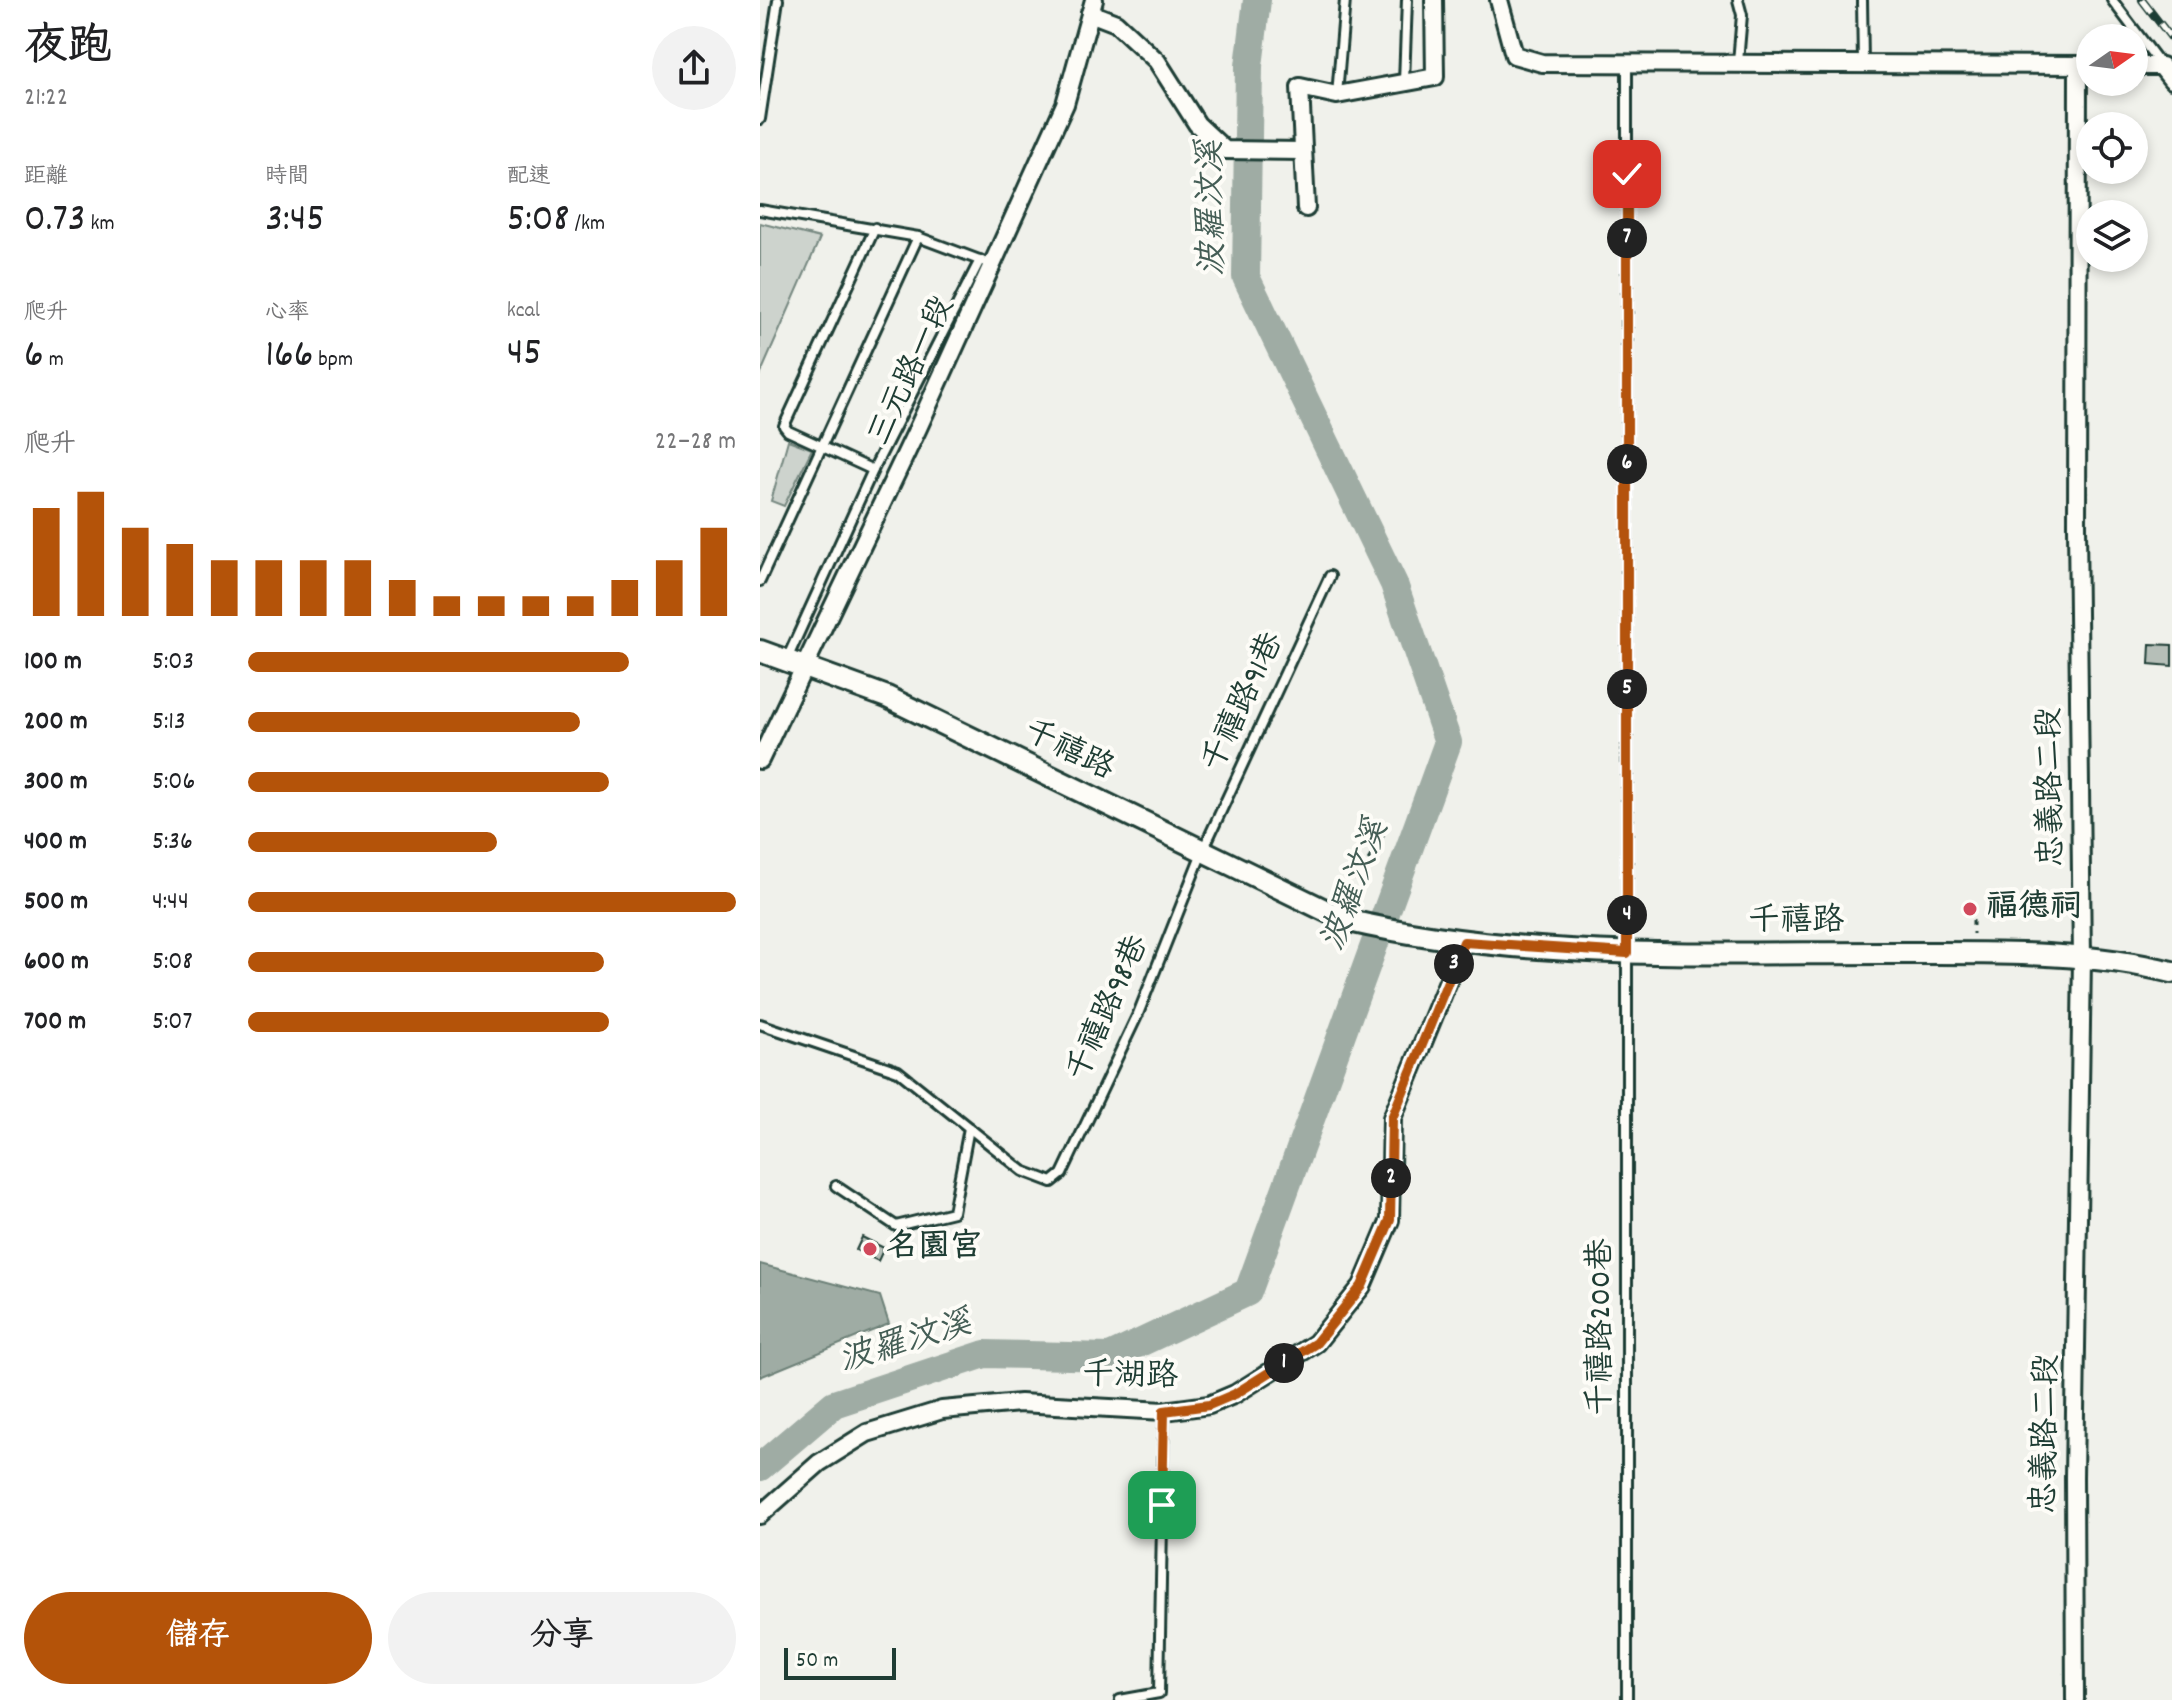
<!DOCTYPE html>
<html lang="zh-TW">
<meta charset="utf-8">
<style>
:root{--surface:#fff;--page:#f2f2f2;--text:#202124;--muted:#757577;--accent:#b45309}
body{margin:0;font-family:Dekko,"LXGW WenKai TC",sans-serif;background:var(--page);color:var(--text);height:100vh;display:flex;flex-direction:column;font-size:30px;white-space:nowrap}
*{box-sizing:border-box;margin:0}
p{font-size:26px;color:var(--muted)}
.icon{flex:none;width:44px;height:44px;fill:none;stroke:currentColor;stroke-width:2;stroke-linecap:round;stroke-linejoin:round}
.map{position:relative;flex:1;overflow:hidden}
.sheet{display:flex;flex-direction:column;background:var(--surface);width:760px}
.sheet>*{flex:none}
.needle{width:52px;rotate:76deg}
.buttons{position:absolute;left:1316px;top:24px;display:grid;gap:16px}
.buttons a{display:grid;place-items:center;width:72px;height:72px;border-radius:50%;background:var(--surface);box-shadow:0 4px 12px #0003;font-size:40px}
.scale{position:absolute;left:24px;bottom:20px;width:112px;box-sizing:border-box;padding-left:8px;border:4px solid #1f3d34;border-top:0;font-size:22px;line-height:28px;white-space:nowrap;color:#1f3d34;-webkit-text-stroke:6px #fdfcf7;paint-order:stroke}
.pin{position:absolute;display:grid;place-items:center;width:68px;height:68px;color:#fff;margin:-34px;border-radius:16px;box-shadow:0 4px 12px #0006}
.km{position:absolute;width:40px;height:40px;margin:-20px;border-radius:50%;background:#222;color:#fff;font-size:22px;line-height:40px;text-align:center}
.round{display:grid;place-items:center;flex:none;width:84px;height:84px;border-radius:42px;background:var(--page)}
.headline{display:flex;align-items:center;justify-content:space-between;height:136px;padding:0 24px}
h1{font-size:44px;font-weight:600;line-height:60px}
.stats{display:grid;grid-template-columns:repeat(3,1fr);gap:12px;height:136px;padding:8px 24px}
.stats div{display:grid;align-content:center}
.stats b{font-size:40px;font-weight:600}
.stats small{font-size:22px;font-weight:400}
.stats p{font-size:22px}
.chart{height:224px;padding:16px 24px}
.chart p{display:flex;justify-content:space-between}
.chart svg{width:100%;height:144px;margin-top:8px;stroke:var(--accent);stroke-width:6}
.button{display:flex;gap:16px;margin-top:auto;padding:16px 24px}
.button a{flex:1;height:92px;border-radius:48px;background:var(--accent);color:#fff;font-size:32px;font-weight:600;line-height:92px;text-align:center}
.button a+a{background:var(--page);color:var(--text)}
ul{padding:0 24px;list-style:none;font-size:26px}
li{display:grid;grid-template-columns:128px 96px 1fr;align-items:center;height:60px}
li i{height:20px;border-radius:10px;background:var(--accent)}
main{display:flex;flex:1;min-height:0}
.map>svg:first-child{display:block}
</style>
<main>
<section class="sheet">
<div class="headline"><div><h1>夜跑</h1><p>21:22</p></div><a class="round"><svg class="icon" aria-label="share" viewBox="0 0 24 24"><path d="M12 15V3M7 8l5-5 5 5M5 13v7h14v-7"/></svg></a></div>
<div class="stats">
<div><p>距離</p><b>0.73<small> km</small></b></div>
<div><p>時間</p><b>3:45</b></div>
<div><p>配速</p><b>5:08<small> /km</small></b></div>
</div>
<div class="stats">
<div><p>爬升</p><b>6<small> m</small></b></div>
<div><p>心率</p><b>166<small> bpm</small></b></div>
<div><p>kcal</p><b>45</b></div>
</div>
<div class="chart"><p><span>爬升</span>22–28 m</p>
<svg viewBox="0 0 160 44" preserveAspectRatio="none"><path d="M5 44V11M15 44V6M25 44V17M35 44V22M45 44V27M55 44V27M65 44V27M75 44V27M85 44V33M95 44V38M105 44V38M115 44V38M125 44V38M135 44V33M145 44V27M155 44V17"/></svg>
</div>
<ul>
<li><b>100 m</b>5:03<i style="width:78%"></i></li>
<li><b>200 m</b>5:13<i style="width:68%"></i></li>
<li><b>300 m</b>5:06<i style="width:74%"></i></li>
<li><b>400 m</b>5:36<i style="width:51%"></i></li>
<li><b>500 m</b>4:44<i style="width:100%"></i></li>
<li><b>600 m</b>5:08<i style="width:73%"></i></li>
<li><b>700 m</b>5:07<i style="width:74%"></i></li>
</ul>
<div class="button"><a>儲存</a><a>分享</a></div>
</section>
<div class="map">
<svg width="1412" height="1700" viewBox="0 0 1412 1700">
<rect width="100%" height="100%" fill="#f0f1eb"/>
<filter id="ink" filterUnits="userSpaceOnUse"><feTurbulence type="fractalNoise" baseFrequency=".0125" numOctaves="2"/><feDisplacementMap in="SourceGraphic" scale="16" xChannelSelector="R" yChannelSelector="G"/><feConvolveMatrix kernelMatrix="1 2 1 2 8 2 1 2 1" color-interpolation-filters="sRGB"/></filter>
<g filter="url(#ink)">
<g fill="#cdd3cd" stroke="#768880" stroke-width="2">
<polygon points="0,223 60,238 0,375"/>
<polygon points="28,440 52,449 24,506 11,501"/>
</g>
<polygon fill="#9faca4" stroke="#6c8077" stroke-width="2" points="0,1264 120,1296 129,1324 0,1377"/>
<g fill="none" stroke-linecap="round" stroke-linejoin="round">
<polyline stroke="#9faca4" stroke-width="28" points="0,1467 74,1404 225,1354 350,1357 488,1292 688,742 634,584 486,277 489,66 497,0"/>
</g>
<g fill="#b6bfb8" stroke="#1f3d34" stroke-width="2">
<polygon points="1390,644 1412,645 1412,666 1389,664"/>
<polygon points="102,1237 124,1248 118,1261 96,1250"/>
</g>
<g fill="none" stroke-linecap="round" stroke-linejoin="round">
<defs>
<g id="service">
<polyline points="978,0 982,15 978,62"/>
<polyline points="1102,0 1103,62"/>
<polyline points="1352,0 1401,65"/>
<polyline points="644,82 647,0"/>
<polyline points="577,95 585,0"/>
<polyline points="0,119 18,0"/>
<polyline points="0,210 158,237 222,261"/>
<polyline points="113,470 28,431 24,426 115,228"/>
<polyline points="0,581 158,237"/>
<polyline points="27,659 113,470 220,260"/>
<polyline points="0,1024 138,1071 263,1171 292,1182 302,1174 378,1014 443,850 570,576"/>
<polyline points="76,1186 136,1226 193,1212 209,1128"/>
<polyline points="360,1700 399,1693 404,1411"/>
<polyline points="867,1700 867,63"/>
</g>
<g id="minor">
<polyline points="739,0 754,55 782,63 1330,65"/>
<polyline points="330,13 356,23 397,61 437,124 465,150 543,151"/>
<polyline points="1374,66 1401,66 1412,80"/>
<polyline points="546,208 540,87 577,95 675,77 674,0"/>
<polyline points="0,760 158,428 305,104 334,0"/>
<polyline points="0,1515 59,1463 107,1433 182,1410 260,1403 404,1411 449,1405 475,1394 556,1343 602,1286 630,1220 632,1118 704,942"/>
<polyline points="1315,1700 1314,1477 1322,959 1317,527 1318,65"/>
</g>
<path id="tertiary" d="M0,651L127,697L585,920C769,963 959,952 1147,953C1233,953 1328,951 1412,972"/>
</defs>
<use href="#service" stroke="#1f3d34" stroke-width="14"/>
<use href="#minor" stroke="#1f3d34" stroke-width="22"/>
<use href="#tertiary" stroke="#1f3d34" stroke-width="26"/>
<g stroke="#1f3d34" stroke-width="3" stroke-dasharray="6 6" stroke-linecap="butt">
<polyline points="583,901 629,826"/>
<polyline points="1213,920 1213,934"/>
</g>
<use href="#service" stroke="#fdfcf7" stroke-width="8"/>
<use href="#minor" stroke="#fdfcf7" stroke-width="16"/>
<use href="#tertiary" stroke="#fdfcf7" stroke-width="20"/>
<defs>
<polyline id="rail" points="1382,0 1412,39"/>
</defs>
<use href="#rail" stroke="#1f3d34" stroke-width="8"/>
<use href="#rail" stroke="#fdfcf7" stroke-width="5" stroke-dasharray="15" stroke-linecap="butt"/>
</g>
</g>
<g fill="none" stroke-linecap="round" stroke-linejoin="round" filter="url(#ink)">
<defs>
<polyline id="route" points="402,1505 404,1411 449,1405 475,1394 556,1343 602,1286 630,1220 632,1118 704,942 867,953 867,174"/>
</defs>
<use href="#route" stroke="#fff" stroke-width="16"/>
<use href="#route" stroke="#b45309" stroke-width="10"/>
</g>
<g fill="#d1495b" stroke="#fdfcf7" stroke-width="3">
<circle cx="1210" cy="909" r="8"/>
<circle cx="110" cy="1249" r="8"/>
</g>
<g text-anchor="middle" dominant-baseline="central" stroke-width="8" stroke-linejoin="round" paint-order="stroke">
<g font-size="32" fill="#1f3d34" stroke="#fdfcf7">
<text transform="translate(153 372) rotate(-65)">三元路一段</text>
<text transform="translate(485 703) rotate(-65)">千禧路91巷</text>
<text transform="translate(308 752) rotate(26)">千禧路</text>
<text transform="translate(1293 787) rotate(-91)">忠義路二段</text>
<text x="1036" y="923">千禧路</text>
<text transform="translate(350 1009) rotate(-66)">千禧路98巷</text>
<text transform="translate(843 1327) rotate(-90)">千禧路200巷</text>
<text transform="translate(370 1378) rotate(1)">千湖路</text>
<text transform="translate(1288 1434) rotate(-89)">忠義路二段</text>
</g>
<g font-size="32" font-weight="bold" fill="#1f3d34" stroke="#fdfcf7" text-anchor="start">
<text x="1226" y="909">福德祠</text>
<text x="126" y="1249">名園宮</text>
</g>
<g font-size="34" font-style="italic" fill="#455e56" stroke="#fdfcf7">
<text transform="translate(454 208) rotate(-91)">波羅汶溪</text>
<text transform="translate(597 886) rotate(-70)">波羅汶溪</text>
<text transform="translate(146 1344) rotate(-17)">波羅汶溪</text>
</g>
</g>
</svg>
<div class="buttons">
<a><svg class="needle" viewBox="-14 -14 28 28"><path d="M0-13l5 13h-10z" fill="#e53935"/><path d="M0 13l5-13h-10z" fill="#757577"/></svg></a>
<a><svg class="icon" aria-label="locate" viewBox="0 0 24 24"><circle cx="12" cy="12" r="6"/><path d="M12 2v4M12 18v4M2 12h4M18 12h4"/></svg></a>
<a><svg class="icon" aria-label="layers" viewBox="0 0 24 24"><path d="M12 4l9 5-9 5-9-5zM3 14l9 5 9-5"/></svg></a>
</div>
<div class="scale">50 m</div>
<div class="pin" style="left:402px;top:1505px;background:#1e9e55"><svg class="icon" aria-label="arrive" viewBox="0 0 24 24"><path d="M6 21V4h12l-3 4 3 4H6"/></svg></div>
<div class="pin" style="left:867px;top:174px;background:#d93025"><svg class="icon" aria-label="check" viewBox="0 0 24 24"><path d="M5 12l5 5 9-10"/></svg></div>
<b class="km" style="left:524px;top:1363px">1</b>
<b class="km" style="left:631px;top:1178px">2</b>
<b class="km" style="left:694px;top:964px">3</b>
<b class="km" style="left:867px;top:915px">4</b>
<b class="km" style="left:867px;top:689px">5</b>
<b class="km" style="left:867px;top:464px">6</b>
<b class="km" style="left:867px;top:238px">7</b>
</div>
</main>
